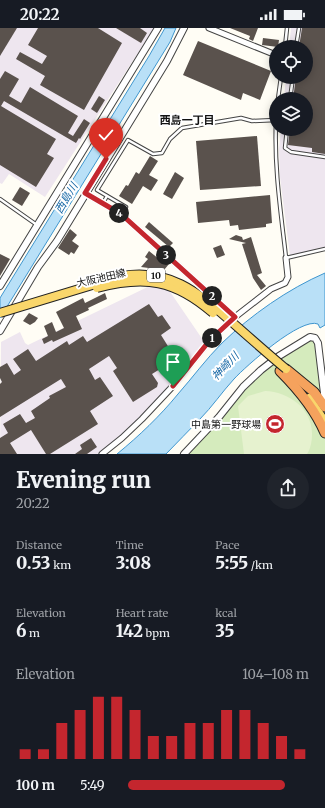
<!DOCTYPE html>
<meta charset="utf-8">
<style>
:root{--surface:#171b24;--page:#20242c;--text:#f1f3f6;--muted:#9ea1a6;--accent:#c4262e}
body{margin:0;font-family:Merriweather,"Noto Sans JP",serif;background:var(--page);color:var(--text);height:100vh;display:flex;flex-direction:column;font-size:15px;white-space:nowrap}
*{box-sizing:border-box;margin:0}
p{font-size:13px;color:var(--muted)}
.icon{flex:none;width:22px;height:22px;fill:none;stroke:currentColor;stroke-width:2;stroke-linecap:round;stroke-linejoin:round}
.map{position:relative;height:426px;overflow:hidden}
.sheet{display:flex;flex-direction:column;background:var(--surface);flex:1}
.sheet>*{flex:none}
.tools{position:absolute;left:269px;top:12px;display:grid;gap:8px}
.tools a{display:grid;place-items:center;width:44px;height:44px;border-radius:50%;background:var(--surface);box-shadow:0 2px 10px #0003;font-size:20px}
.pin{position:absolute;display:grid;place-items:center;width:34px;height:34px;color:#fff;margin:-41px -17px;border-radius:50% 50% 50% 0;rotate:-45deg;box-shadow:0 0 4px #0007}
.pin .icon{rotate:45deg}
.km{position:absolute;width:20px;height:20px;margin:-10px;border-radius:50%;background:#222;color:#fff;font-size:11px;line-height:20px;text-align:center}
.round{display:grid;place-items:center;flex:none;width:42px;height:42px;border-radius:21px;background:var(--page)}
.headline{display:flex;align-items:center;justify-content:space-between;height:68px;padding:0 16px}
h1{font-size:22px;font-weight:800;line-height:30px}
.stats{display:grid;grid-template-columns:repeat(3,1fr);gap:6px;height:68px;padding:4px 16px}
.stats div{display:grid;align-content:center}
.stats b{font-size:17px;font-weight:800}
.stats small{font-size:11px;font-weight:400}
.stats p{font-size:11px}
.chart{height:112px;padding:8px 16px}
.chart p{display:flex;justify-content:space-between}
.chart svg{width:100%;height:72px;margin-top:4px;stroke:var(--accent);stroke-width:6}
ul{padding:0 16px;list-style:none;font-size:13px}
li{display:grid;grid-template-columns:64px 48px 1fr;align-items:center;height:30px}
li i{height:10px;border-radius:5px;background:var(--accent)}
.status{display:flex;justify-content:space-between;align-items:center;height:28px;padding:0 20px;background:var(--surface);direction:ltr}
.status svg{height:11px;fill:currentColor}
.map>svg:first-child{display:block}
</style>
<div class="status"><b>20:22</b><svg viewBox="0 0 49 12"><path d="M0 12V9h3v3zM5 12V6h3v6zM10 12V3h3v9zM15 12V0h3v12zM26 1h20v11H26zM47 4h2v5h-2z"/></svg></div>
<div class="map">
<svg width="325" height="426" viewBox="0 0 325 426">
<rect width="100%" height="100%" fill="#fffdf5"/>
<g fill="#eee6ef">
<polygon points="0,0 154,0 45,169 9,146 2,156 0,155"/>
<polygon points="291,0 325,0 325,220 290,228 280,149 279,121 281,101 306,101 306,71 284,71 286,49 306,49 306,19 289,19"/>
<polygon points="162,252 205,315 157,371 132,397 111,416 98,426 0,426 1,314 20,304 25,315 28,317"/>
</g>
<path fill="#d5ebbd" d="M311,311L316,315L325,397V426H188C211,399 234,371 260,347C276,333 293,322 311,311Z"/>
<path fill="#e6f2cf" d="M265,363C289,364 311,380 312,405C312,412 311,420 307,426H244L238,378L248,368Z"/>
<g fill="#b9e0f7" stroke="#3f96cf">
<polygon points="165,0 176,0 170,14 0,290 0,270 149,28"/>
<path d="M325,245V297L320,300L318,296C301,289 246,338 234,351C222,364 212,379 200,391C189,403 177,414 166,426H117C139,408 160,388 178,366C193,349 206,331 222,315C251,287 288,261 325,245Z"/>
</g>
<g fill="#5a524d">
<polygon points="0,0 17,0 0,28"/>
<polygon points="38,0 98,0 122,15 84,82 40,57 45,48 16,31 20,24 42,36 47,28 28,17"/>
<polygon points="116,0 140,0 147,5 141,15"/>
<polygon points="230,0 258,0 253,13 249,11 250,8"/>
<polygon points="302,0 325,0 325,126 312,124 312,120 288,117 290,101 306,101 306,71 293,71 296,49 306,49 306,19 299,19"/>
<polygon points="263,10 279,12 278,19 262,17"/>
<polygon points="198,13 271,43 260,72 243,65 241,72 183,47"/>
<polygon points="5,43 19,51 9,68 21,75 30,59 78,88 68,105 73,108 84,91 90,95 80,111 79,110 76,115 4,73 1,78 56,111 47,126 54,130 36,159 0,137 0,51"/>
<polygon points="99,68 105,72 97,85 91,81"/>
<polygon points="257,108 261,158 200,162 196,113"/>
<polygon points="150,128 158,133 149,147 158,152 151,163 143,158 132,176 119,168 126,157 128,158 136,144 139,146"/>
<polygon points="175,144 184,150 172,171 163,166"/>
<polygon points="20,159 30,165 22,178 12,172"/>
<polygon points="270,167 272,195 266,196 266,199 239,202 238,197 230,198 229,192 198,195 196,174"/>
<polygon points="149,194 173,215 169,219 145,199"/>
<polygon points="70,201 77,207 72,213 79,218 74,226 71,224 69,227 58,220"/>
<polygon points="236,207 242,209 243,212 251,209 262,245 257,247 266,258 261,262 253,250 242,216 246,215 229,211"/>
<polygon points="221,217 225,227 217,230 213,220"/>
<polygon points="149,223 164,235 166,233 169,236 164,242 141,239 148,231 145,229"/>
<polygon points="0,226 10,231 0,248"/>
<polygon points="105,265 107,271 88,280 89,282 76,288 82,301 53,314 52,312 44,316 42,311 48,308 44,298 52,294 56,304 64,300 56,284 83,270 85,275"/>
<polygon points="149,276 158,289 162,287 171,300 161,307 176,331 152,346 158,355 157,359 133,374 113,343 117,340 109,328 89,341 95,352 100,349 113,368 90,383 98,396 50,426 46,426 31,402 10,415 17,426 0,426 0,410 8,405 3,396 20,386 26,395 35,390 31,383 50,370 49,368 66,359 61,351 0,389 0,356 2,354 0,350 0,339 7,335 14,347 21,342 13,331 28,321 36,333 67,313 69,317 83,308 87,314"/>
<polygon points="29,285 38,290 35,294 30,297 23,293"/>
<polygon points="91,410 97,419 87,426 75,426 82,421 80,417"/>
</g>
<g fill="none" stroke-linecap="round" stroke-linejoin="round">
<defs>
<g id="service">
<polyline points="285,19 287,0"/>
<polyline points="296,19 299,0"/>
<polyline points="278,71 281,49"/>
<polyline points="290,71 293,49"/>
<path d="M276,94C274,140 281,185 286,230L325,221"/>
<polyline points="287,101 285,120 291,124 325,129"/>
<polyline points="0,171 37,197"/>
<polyline points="103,175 107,168"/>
<polyline points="126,179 97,162 128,112 153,126 162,125 170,111 182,100 241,90 252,93 276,92"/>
</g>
<g id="minor">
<polyline points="209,0 276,27"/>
<polyline points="85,165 121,186 235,289"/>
<polyline points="102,426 122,410 142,391 173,358 210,312 235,289 271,261 285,255 288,249 286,230"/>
</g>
<g id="tertiary">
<polyline points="0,258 158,0"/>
<polyline points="0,303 38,239 57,213 167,33 184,0"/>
<polyline points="184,426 219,389 243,359 261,342 279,328 310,309 315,310 318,315 325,374"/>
</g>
<polyline id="primary" points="309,370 325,394"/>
<g id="motorway">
<polyline points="286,341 314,364 325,379"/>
<path d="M280,343C298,361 315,381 325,405"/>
</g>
</defs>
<use href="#service" stroke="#444" stroke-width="4.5"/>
<use href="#minor" stroke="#444" stroke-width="7"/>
<use href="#tertiary" stroke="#444" stroke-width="8"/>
<use href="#primary" stroke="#222" stroke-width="10"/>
<use href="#motorway" stroke="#222" stroke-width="11"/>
<use href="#service" stroke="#fff" stroke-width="2.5"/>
<use href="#minor" stroke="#fff" stroke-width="5"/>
<use href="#tertiary" stroke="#fff" stroke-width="6"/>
<use href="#primary" stroke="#f9d66b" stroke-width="8"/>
<use href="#motorway" stroke="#f5a25d" stroke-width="9"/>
<defs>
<g id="primary-bridge">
<path d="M97,260C145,247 175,252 213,285"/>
<path d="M0,285L122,248C171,240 198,265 233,295C250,310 268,326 286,341"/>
</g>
</defs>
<use href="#primary-bridge" stroke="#222" stroke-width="10" stroke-linecap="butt"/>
<use href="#primary-bridge" stroke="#f9d66b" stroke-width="8"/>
</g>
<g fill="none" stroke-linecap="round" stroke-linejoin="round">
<defs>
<polyline id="route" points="106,131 85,165 121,186 235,289 210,312 173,358"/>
</defs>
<use href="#route" stroke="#fff" stroke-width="8"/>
<use href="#route" stroke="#c4262e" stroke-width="5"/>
</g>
<defs>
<symbol id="stadium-disc" viewBox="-11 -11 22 22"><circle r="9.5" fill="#c4262e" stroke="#fff"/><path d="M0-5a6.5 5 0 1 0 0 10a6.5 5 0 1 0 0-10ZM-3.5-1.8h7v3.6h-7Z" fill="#fff"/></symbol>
</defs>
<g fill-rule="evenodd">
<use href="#stadium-disc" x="264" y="385" width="22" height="22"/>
</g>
<g text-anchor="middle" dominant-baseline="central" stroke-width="4" stroke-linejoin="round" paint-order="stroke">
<rect fill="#fff" stroke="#585858" stroke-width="1" x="147" y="240" width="18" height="14" rx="3"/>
<g font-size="9" font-weight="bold" fill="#111">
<text x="156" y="247">10</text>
</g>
<g font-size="10" fill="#111" stroke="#fff">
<text transform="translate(101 250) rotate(-13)">大阪池田線</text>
</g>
<g font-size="10" fill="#111" stroke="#fff" text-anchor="end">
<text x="261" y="396">中島第一野球場</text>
</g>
<g font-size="11" font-weight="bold" fill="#111" stroke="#fff">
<text x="187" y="92">西島一丁目</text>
</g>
<g font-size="11" font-style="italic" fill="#1768a6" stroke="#fff">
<text transform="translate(66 170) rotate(-59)">西島川</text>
<text transform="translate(225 338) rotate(-46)">神崎川</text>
</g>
</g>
</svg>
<div class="tools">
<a><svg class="icon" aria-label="locate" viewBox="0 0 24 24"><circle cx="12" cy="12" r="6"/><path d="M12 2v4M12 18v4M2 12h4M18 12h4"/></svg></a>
<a><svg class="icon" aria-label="layers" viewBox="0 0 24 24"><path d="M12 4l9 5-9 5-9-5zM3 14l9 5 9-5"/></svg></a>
</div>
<div class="pin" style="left:173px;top:358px;background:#1e9e55"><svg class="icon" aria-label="arrive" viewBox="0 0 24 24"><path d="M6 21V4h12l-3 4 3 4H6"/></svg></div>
<div class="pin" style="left:106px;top:131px;background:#d93025"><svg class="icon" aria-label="check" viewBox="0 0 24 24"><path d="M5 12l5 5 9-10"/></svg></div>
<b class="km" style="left:212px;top:310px">1</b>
<b class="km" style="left:212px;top:268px">2</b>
<b class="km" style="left:166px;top:227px">3</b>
<b class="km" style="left:119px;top:185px">4</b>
</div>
<section class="sheet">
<div class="headline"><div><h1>Evening run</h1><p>20:22</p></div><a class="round"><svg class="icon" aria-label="share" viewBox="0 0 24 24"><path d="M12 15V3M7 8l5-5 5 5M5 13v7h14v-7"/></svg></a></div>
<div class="stats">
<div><p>Distance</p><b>0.53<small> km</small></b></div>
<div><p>Time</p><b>3:08</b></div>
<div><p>Pace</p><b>5:55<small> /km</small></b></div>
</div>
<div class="stats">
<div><p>Elevation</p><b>6<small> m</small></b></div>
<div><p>Heart rate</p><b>142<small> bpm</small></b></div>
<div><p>kcal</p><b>35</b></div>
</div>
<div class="chart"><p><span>Elevation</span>104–108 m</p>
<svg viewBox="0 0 160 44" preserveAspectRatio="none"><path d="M5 44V38M15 44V38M25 44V22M35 44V14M45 44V6M55 44V6M65 44V14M75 44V30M85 44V30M95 44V22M105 44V22M115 44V14M125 44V14M135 44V22M145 44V30M155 44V38"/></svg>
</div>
<ul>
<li><b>100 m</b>5:49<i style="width:87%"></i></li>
</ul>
</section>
